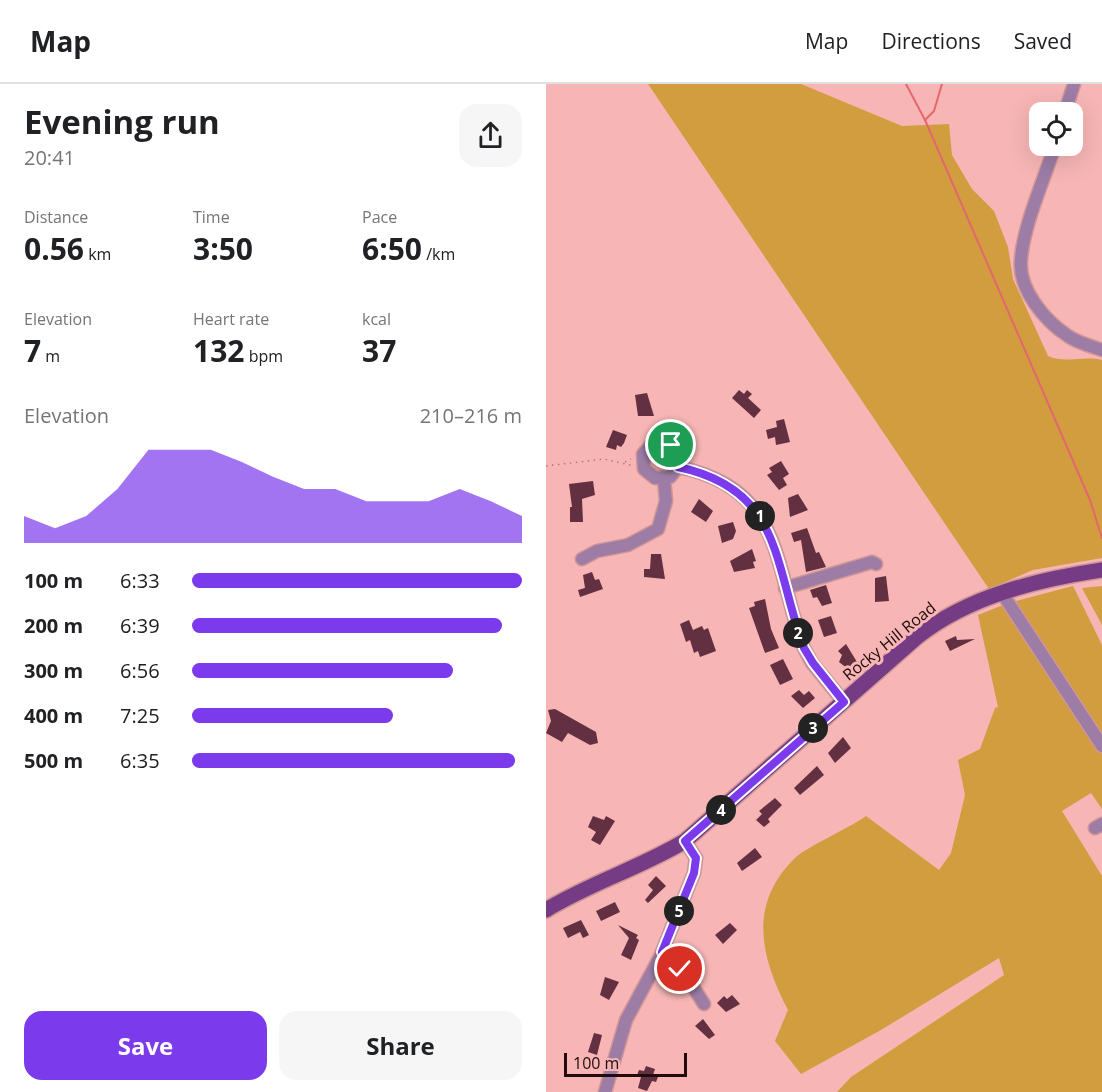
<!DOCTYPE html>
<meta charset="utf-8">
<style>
:root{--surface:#fff;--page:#f6f6f6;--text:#202124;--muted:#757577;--line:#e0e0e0;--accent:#7c3aed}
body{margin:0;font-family:"Open Sans",sans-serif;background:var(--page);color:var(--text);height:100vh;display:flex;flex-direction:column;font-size:22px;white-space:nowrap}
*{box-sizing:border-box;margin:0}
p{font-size:20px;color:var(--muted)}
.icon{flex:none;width:33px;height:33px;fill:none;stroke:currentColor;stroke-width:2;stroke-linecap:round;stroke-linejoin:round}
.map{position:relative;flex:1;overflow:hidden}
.sheet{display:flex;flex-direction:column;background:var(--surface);width:546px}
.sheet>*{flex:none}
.buttons{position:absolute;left:483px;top:18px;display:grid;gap:12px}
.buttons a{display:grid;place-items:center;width:54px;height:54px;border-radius:12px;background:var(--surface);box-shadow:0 6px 24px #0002;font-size:30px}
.scale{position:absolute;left:18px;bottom:15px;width:123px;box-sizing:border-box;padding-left:6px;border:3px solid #210b0b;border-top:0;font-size:16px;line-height:21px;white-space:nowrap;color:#210b0b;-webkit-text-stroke:4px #f7b5b5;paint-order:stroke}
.pin{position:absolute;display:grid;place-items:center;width:51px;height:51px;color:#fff;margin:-26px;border:3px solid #fff;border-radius:50%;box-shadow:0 2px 6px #0007}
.km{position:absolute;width:30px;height:30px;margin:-15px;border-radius:50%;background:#222;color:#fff;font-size:16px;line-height:30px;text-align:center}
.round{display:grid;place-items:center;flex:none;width:63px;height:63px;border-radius:18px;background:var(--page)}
.overview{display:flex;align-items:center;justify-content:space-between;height:102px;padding:0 24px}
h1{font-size:33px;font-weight:700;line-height:45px}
.figures{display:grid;grid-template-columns:repeat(3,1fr);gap:9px;height:102px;padding:6px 24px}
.figures div{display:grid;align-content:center}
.figures b{font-size:30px;font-weight:700}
.figures small{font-size:16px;font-weight:400}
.figures p{font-size:16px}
.chart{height:168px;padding:12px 24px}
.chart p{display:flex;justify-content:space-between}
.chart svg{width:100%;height:108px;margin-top:6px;fill:var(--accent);opacity:.7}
.action{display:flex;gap:12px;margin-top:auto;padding:12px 24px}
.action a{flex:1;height:69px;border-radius:18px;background:var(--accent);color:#fff;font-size:24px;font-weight:700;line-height:69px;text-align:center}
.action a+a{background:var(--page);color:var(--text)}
ul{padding:0 24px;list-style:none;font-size:20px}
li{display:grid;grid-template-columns:96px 72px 1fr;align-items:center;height:45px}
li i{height:15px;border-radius:8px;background:var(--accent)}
header{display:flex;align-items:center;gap:36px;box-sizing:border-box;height:84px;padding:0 30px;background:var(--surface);border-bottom:2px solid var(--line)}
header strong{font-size:28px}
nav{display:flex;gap:33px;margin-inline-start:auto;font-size:21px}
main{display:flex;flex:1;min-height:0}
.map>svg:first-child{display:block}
</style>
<header>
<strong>Map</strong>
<nav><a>Map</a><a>Directions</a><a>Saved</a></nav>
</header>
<main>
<section class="sheet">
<div class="overview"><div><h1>Evening run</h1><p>20:41</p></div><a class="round"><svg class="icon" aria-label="share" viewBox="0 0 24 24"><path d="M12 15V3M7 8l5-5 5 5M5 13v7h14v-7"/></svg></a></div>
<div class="figures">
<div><p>Distance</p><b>0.56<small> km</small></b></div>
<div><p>Time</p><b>3:50</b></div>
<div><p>Pace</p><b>6:50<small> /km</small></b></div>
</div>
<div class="figures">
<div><p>Elevation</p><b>7<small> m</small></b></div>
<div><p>Heart rate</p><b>132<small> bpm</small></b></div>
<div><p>kcal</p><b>37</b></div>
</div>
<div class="chart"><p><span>Elevation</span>210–216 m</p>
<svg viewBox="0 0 160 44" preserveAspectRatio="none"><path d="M0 44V33L10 38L20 33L30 22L40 6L50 6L60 6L70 11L80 17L90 22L100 22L110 27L120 27L130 27L140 22L150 27L160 33V44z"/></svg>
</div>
<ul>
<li><b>100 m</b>6:33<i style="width:100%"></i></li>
<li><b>200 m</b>6:39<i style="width:94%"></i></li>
<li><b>300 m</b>6:56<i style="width:79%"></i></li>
<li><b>400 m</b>7:25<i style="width:61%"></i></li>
<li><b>500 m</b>6:35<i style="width:98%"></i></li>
</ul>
<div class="action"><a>Save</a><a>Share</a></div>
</section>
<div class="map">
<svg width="556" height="1008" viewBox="0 0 556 1008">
<rect width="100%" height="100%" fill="#f7b5b5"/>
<g fill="#d29d3e">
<path d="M102,0H255L356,42L403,40L406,71L426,105L448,127L462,163L467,195L502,272C519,280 538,271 556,276V474L487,486L443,505Z"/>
<path d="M527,502L556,561V725L545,709L516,727L556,792V1008H291L305,993L458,891L453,874L335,946L255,990L229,957L242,926C215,874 201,821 249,774C262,762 302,745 320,732L393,786L405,769L419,711L412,676L434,665L449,624L452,623L432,531L462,519Z"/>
<polygon points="556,502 556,541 536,504"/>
</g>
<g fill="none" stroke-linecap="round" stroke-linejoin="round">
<g stroke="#e3676e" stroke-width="2">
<polyline points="360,0 379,36 544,416 556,454"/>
<polyline points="379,36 388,27 396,0"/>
</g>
</g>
<g fill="#633042">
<polygon points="193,306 198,310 201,306 206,310 202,314 215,326 208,334 186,314"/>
<polygon points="101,309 108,332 92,332 89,311"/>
<polygon points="238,335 244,358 230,361 229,353 222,355 220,346 231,343 230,337"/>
<polygon points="67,346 81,351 78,359 75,363 71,361 70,366 60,363"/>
<polygon points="235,377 243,390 237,394 241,401 233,406 221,391 226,388 223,384"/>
<polygon points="47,397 49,411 36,415 37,438 24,438 24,423 26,423 23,400"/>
<polygon points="252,410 262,426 244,433 242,414"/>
<polygon points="153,415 167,427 160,438 145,428"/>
<polygon points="187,438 190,447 187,455 176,459 172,442"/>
<polygon points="261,444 270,469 273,468 280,483 260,488 255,456 248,458 245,449"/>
<polygon points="206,465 210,477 207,478 209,484 188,488 184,477"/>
<polygon points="105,470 115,470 119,495 98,493 98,485 104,485"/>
<polygon points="46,488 49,496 53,495 57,505 34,513 32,506 39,504 37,491"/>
<polygon points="340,492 343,517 329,518 329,494"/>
<polygon points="280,501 286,519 276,522 271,513 267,514 264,506"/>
<polygon points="219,515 225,545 233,564 219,569 203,524 209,522 208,518"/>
<polygon points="285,532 291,549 278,553 272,536"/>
<polygon points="143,536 147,546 156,542 158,546 162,544 170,567 154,573 152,567 148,569 144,556 140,558 134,540"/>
<polygon points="410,552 411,556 429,555 404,567 399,557"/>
<polygon points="300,560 311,578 302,585 293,578 296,571 292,567"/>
<polygon points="237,575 247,595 234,601 224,581"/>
<polygon points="253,606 258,611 263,607 269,614 257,624 245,612"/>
<polygon points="9,625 50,648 52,659 44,661 22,649 16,658 0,649 5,637 2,626"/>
<polygon points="297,653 305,664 289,679 282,669"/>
<polygon points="271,682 278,691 254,711 248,704"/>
<polygon points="229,714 236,721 222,735 224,738 218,743 210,736 216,730 213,727"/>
<polygon points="47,732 58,736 60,732 69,737 54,761 45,756 50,748 42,743"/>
<polygon points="209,764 216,773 196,787 191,779"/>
<polygon points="110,792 120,802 102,819 99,816 107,806 102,801"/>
<polygon points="69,818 74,828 55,837 50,827"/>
<polygon points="35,836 43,851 37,854 34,848 22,854 17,844"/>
<polygon points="184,839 191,846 177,860 169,851"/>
<polygon points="72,841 92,851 90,854 93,856 85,876 75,871 83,854"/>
<polygon points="59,893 73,898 63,916 54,911"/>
<polygon points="186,911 194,920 180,928 171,919 178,912 181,915"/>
<polygon points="157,935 169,951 163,955 149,942"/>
<polygon points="48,949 56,951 51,971 42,968"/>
<polygon points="100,982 109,985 107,991 112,993 110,998 106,997 101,1007 92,1004 95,993 91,991 93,986 98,987"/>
</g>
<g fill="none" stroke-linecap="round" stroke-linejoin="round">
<defs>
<g id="minor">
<polyline points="519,28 528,0"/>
<path d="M509,62C498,95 477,143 475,176C472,205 499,237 522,252C532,259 545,262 556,266"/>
<path d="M132,383L124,393L109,394L98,385L97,370L107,359H123L132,368V383C238,404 227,481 258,564L266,579L298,618"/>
<polyline points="36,475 51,467 82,461 112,445 120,417 118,395"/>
<polyline points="239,504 326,478 330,480"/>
<polyline points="456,509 556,662"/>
<polyline points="549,744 556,740"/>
<polyline points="116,868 144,898 158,920"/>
<polyline points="59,1008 80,936 114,873 148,789 150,774 139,757"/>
</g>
<path id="major" d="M0,826C44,799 94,784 139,757L371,553C423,512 490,496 556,486"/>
</defs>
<use href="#minor" stroke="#d09696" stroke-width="15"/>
<use href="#major" stroke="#d09696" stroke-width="18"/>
<g stroke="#ac7979" stroke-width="1.5" stroke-dasharray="1.5 4.5" stroke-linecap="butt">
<polyline points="79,378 85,375"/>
<polyline points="0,382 58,375 88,382"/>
</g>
<use href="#minor" stroke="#9d7da6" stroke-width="12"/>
<use href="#major" stroke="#763b85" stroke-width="15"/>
</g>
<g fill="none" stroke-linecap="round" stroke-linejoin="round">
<defs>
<path id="route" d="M125,361L133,371L132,383C237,405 227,480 258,564L267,579L298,618L139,757L150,774L148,789L116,868L134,885"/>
</defs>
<use href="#route" stroke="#fff" stroke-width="12"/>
<use href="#route" stroke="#7c3aed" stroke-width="8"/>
</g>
<g text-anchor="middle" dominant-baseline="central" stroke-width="6" stroke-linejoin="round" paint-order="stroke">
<g font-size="16" fill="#210b0b" stroke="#f7b5b5">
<text transform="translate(343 557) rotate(-39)">Rocky Hill Road</text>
</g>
</g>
</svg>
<div class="buttons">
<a><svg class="icon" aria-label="locate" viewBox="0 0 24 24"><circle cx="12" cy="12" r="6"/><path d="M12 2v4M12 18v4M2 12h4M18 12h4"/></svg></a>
</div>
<div class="scale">100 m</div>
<div class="pin" style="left:125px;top:361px;background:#1e9e55"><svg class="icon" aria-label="arrive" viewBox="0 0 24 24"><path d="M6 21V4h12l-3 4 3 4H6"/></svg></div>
<div class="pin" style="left:134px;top:885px;background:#d93025"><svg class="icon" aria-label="check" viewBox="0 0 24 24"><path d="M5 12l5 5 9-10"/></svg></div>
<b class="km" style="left:214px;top:432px">1</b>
<b class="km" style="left:252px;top:549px">2</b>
<b class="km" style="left:267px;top:644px">3</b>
<b class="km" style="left:175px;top:726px">4</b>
<b class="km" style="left:133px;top:827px">5</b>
</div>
</main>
